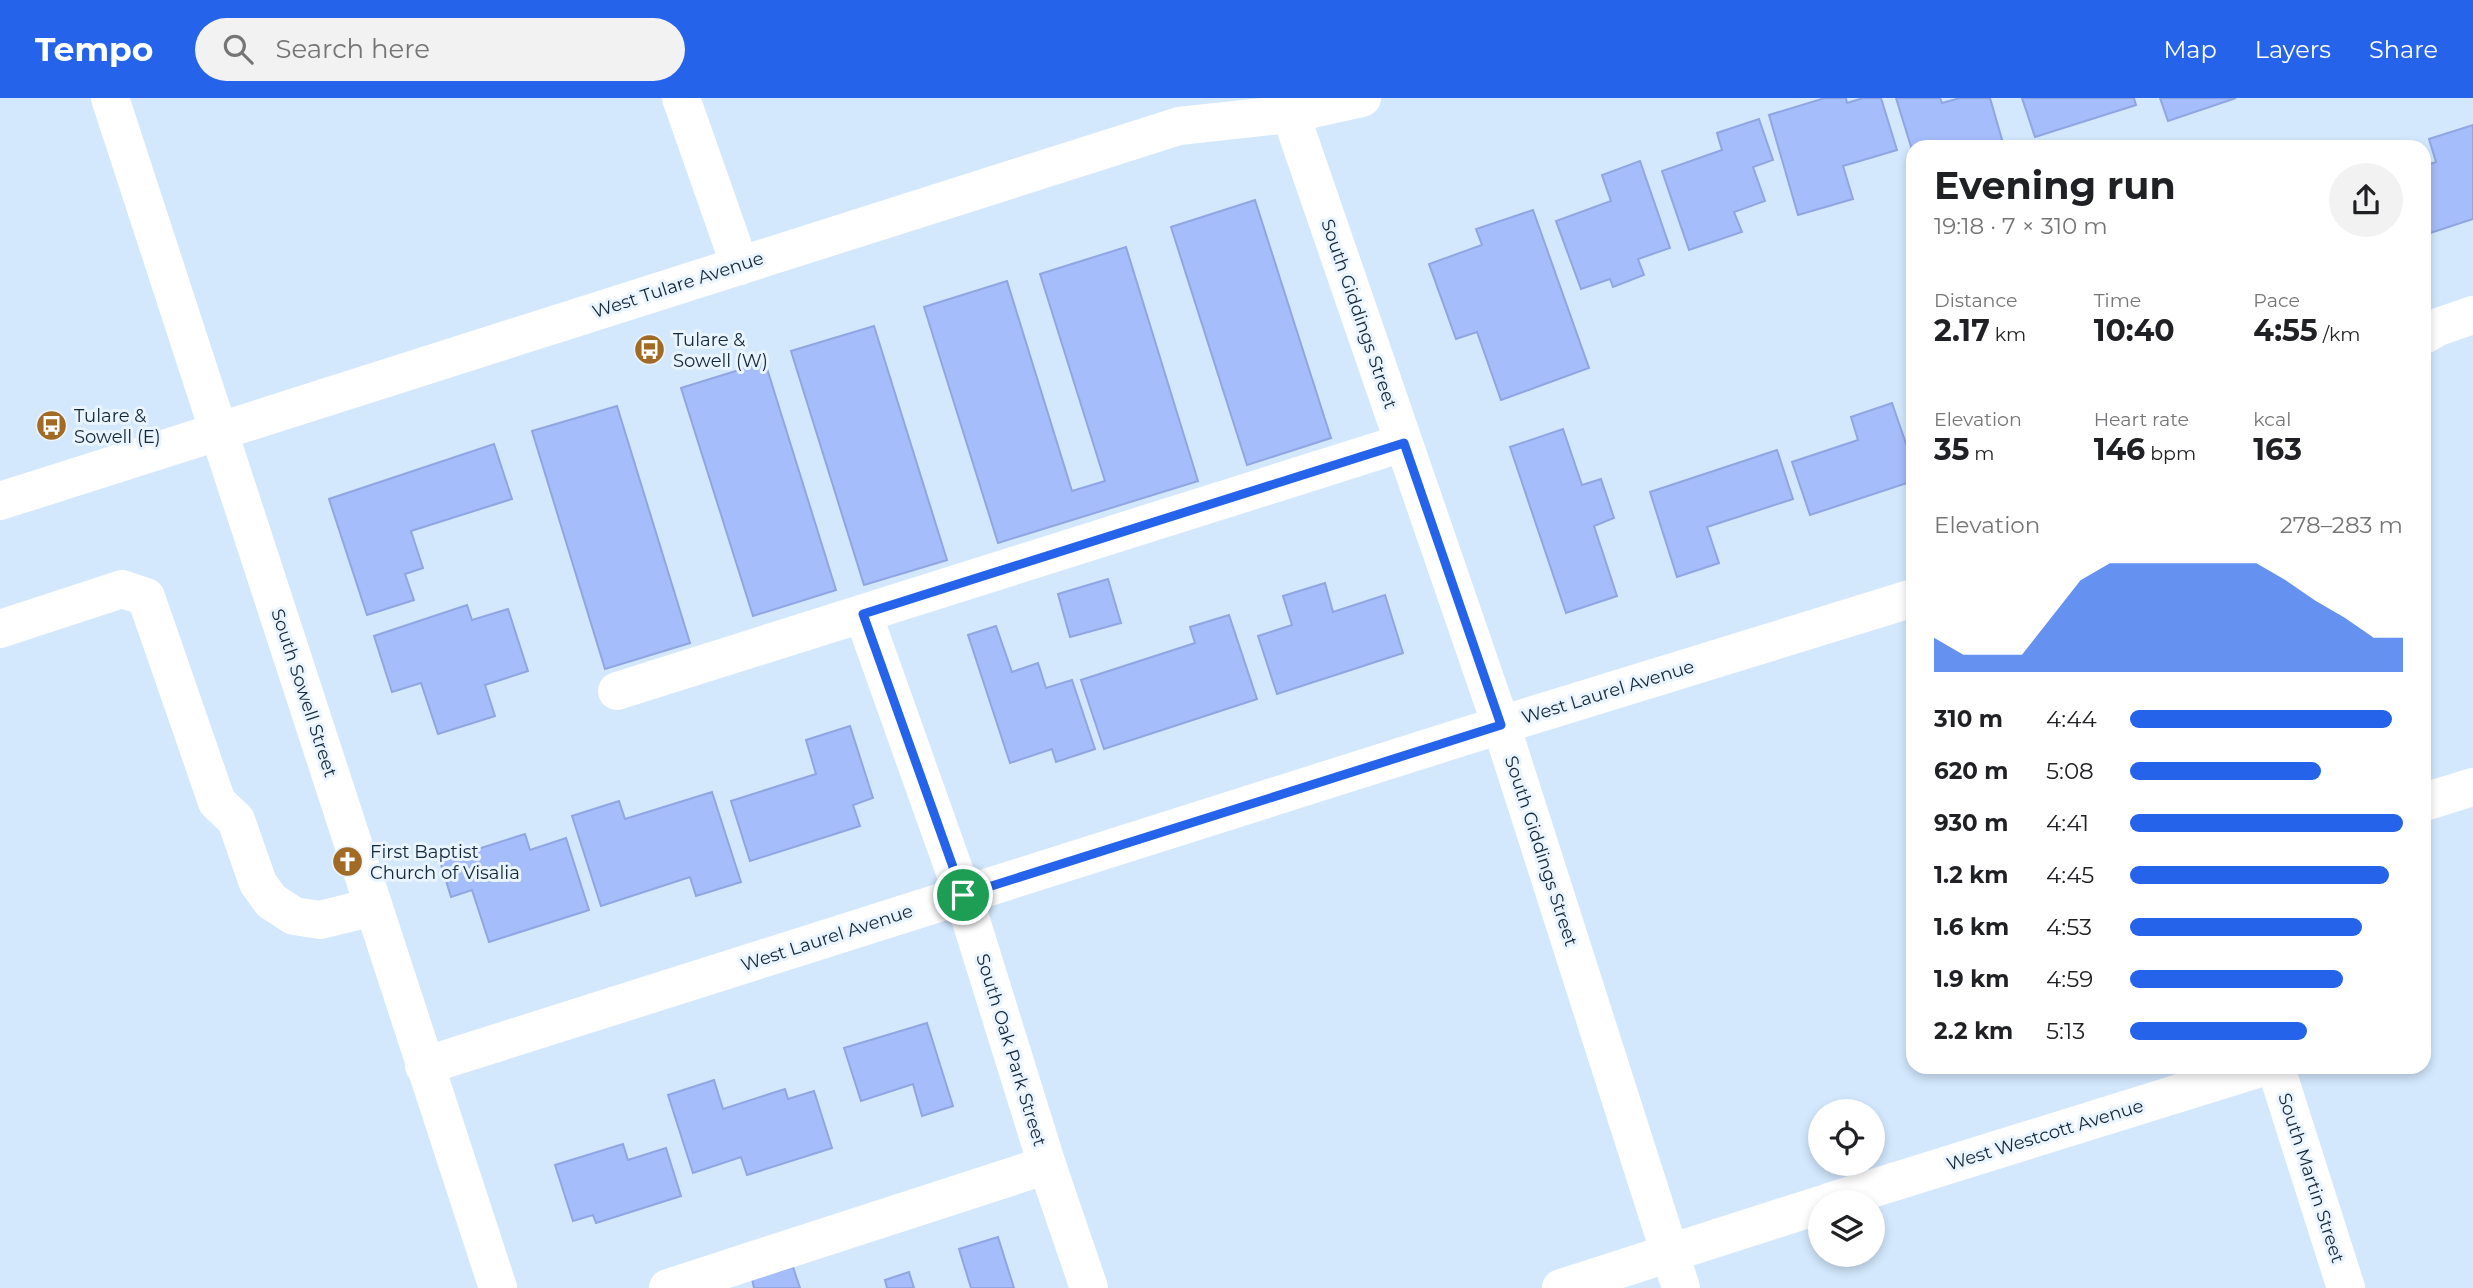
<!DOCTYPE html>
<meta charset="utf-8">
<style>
:root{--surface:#fff;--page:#f2f2f2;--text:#202124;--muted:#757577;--accent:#2563eb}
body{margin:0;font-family:Montserrat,sans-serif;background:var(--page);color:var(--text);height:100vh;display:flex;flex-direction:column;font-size:26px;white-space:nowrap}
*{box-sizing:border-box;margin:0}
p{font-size:23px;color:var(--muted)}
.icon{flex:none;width:38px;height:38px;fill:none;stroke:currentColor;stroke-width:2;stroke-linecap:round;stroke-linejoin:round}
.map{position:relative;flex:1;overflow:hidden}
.panel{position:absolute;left:1906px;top:42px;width:525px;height:934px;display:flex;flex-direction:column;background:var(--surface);border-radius:21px;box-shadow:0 4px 10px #0003}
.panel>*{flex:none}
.tools{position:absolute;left:1808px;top:1001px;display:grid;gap:14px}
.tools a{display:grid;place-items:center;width:77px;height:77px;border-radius:50%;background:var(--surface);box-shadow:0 4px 10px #0003;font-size:35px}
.pin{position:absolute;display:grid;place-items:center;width:60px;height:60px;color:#fff;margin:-30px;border:4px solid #fff;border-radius:50%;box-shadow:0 2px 7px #0007}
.round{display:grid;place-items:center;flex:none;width:74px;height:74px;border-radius:37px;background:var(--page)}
.summary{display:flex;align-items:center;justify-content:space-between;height:119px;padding:0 28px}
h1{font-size:38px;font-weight:700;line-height:52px}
.stats{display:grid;grid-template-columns:repeat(3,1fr);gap:10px;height:119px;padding:7px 28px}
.stats div{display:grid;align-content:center}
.stats b{font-size:30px;font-weight:700}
.stats small{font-size:19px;font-weight:400}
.stats p{font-size:19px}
.chart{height:196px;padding:14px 28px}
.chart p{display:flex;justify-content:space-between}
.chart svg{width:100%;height:126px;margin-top:7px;fill:var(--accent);opacity:.7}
ul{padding:0 28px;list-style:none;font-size:23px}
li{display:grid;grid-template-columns:112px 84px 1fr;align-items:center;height:52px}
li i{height:18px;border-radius:9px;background:var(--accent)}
header{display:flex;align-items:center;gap:42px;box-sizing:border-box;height:98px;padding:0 35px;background:var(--accent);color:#fff}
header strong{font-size:33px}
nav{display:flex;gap:38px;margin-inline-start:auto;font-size:24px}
.search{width:490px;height:63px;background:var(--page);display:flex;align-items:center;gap:18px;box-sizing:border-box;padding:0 24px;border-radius:38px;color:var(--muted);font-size:26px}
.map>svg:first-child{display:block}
</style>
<header>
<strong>Tempo</strong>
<div class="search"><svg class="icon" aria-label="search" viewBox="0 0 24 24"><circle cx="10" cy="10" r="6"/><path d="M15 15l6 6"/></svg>Search here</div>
<nav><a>Map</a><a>Layers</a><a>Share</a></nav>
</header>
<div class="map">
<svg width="2473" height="1190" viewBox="0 0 2473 1190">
<rect width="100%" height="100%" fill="#d3e8fd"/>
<g fill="#a6bdfb" stroke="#90a6e2" stroke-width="2">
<polygon points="1825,0 1846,0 1847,5 1863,0 1881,0 1897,52 1843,68 1853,101 1798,117 1769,17"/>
<polygon points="1896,0 1940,0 1942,5 1960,0 1990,0 2003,45 1989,49 1913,49 1913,55"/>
<polygon points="2022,0 2134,0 2136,7 2035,39"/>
<polygon points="2160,0 2236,0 2168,23"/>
<polygon points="1759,21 1773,62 1753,69 1765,103 1734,114 1742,134 1689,152 1662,73 1722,52 1717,35"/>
<polygon points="2473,27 2473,121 2424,137 2424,68 2436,64 2429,41"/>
<polygon points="1640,63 1670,150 1638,161 1644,177 1613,189 1610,181 1581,191 1556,123 1611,103 1602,77"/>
<polygon points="1255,102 1331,340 1247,367 1171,129"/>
<polygon points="1533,112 1589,270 1501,302 1477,234 1456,241 1429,166 1482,147 1476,131"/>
<polygon points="1126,149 1198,383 998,445 924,209 1007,183 1072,393 1105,383 1040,176"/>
<polygon points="874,228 947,462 864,487 791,253"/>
<polygon points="765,264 836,492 753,518 681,290"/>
<polygon points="1892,305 1913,366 1913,383 1810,417 1792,364 1858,342 1851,319"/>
<polygon points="617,308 690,545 605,571 532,333"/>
<polygon points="1563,331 1582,387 1601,381 1614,420 1594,428 1617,498 1566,515 1510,349"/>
<polygon points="494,346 512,401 411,433 423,470 405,476 414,502 367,517 329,401"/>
<polygon points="1777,352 1793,401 1707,429 1719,465 1677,479 1650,394"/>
<polygon points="1108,481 1121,525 1070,539 1058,496"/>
<polygon points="1325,485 1333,514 1385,497 1403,555 1277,596 1258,538 1292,527 1283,498"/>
<polygon points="467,507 472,522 508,511 528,573 485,587 495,618 438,636 421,585 392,594 374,538"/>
<polygon points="1229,517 1257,601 1104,651 1081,582 1195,545 1190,529"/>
<polygon points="996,528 1012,574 1038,565 1046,590 1072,582 1095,651 1056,664 1052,651 1010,665 968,537"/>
<polygon points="850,628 873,700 853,707 860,728 750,763 731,703 816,676 806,642"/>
<polygon points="712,694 741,784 696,798 690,779 601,808 572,718 619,703 625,721"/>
<polygon points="525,736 530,752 566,740 589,812 489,844 472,792 451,799 440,763"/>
<polygon points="927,925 953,1008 922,1018 913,986 861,1003 844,950"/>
<polygon points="714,982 723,1011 785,991 788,1001 814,993 832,1050 747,1077 741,1059 693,1075 668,997"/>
<polygon points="623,1046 628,1062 666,1050 681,1098 596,1125 593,1117 573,1123 555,1067"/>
<polygon points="998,1139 1014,1190 971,1190 959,1151"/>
<polygon points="793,1169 800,1190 754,1190 752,1181"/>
<polygon points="909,1174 914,1190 887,1190 885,1182"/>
</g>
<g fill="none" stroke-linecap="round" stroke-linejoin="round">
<g stroke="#fff" stroke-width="38">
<polyline points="110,0 498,1190"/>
<polyline points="681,0 740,168"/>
<polyline points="1285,0 1501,627 1681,1190"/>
<polyline points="2424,237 2438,229 2473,217"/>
<polyline points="0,403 1179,28 1290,16 1362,0"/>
<polyline points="863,516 963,797 1047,1067 1089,1190"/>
<polyline points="0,531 122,491 146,499 217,704 236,722 258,785 271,803 294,818 320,822 373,809"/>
<polyline points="617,593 1403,345"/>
<polyline points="2424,704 2473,689"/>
<polyline points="424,968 1459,640 1913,500"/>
<polyline points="2276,970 2346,1190"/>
<polyline points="1829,1104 2260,970"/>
<polyline points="668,1190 1047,1067"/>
<polyline points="1561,1190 1820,1107"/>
</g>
</g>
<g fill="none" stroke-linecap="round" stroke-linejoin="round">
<defs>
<polygon id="route" points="1404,345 1501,627 963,797 863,516"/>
</defs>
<use href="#route" stroke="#fff" stroke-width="14"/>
<use href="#route" stroke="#2563eb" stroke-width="9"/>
</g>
<defs>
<symbol id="bus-disc" viewBox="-11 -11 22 22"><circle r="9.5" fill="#a16a25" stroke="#e9f4fe"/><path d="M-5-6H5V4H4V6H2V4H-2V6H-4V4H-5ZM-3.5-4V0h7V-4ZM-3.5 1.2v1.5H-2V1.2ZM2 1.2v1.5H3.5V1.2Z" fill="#fff"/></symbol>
<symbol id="church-disc" viewBox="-11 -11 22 22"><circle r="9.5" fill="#a16a25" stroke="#e9f4fe"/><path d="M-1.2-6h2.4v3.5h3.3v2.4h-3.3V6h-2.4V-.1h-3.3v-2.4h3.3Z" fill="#fff"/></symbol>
</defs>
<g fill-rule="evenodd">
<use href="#bus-disc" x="632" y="234" width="35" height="35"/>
<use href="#bus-disc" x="34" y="310" width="35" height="35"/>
<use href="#church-disc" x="330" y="746" width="35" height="35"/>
</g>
<g text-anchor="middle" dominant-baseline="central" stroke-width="6" stroke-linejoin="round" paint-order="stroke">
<g font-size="18" fill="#12273a" stroke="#e9f4fe">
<text transform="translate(678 187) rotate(-18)">West Tulare Avenue</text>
<text transform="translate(1359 216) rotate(71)">South Giddings Street</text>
<text transform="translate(1608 594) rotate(-17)">West Laurel Avenue</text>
<text transform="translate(304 595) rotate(72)">South Sowell Street</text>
<text transform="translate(1541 753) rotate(72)">South Giddings Street</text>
<text transform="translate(827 840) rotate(-18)">West Laurel Avenue</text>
<text transform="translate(1011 952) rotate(73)">South Oak Park Street</text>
<text transform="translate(2045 1037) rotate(-17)">West Westcott Avenue</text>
<text transform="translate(2311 1080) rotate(72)">South Martin Street</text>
</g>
<g font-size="18" fill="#12273a" stroke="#e9f4fe" text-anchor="start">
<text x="673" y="242">Tulare &amp;<tspan x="673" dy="21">Sowell (W)</tspan></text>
<text x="74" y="318">Tulare &amp;<tspan x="74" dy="21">Sowell (E)</tspan></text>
<text x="370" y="754">First Baptist<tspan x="370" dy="21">Church of Visalia</tspan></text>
</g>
</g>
</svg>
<div class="tools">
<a><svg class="icon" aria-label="locate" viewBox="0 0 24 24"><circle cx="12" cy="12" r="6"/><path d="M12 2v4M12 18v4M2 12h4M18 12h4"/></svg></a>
<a><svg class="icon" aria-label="layers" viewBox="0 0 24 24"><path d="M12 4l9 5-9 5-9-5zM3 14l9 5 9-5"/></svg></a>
</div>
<div class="pin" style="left:963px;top:797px;background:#1e9e55"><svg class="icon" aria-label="arrive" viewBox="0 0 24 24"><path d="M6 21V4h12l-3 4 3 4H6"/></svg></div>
<section class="panel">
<div class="summary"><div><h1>Evening run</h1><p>19:18 · 7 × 310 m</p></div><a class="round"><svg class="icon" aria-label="share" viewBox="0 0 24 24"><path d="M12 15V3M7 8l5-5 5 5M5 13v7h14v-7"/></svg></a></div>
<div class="stats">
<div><p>Distance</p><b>2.17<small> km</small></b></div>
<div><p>Time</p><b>10:40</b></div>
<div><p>Pace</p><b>4:55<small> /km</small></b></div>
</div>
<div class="stats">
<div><p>Elevation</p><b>35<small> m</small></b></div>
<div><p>Heart rate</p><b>146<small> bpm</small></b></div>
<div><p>kcal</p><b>163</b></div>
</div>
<div class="chart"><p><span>Elevation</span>278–283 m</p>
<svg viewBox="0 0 160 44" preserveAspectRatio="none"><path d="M0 44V32L10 38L20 38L30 38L40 25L50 12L60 6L70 6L80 6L90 6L100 6L110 6L120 12L130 19L140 25L150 32L160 32V44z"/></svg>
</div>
<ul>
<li><b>310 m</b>4:44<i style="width:96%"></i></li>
<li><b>620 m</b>5:08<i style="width:70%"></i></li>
<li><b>930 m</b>4:41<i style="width:100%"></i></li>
<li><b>1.2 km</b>4:45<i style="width:95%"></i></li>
<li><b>1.6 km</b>4:53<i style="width:85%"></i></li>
<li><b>1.9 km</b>4:59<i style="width:78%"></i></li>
<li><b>2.2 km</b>5:13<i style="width:65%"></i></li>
</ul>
</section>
</div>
